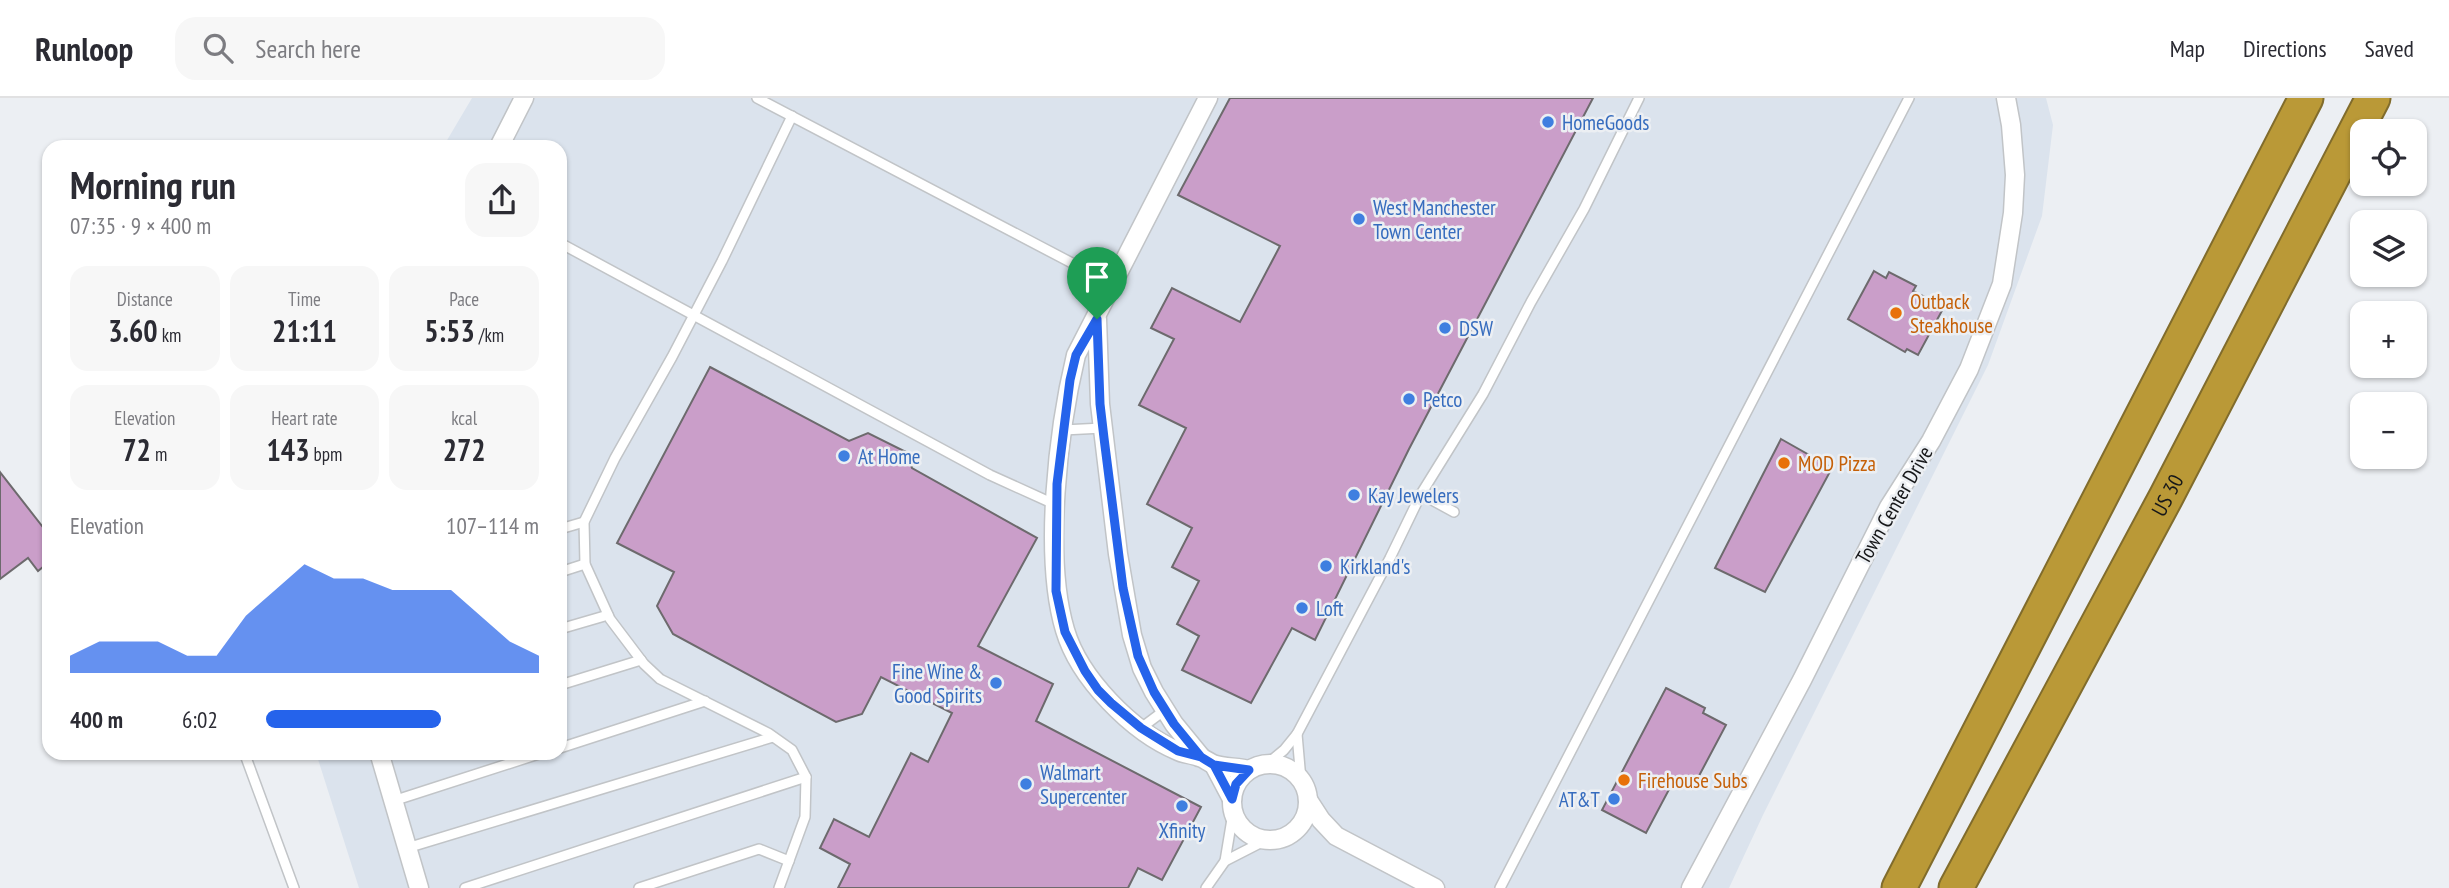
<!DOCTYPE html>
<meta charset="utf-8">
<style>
:root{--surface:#fff;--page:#f7f7f7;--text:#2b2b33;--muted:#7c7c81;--line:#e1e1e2;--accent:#2563eb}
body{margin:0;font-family:"PT Sans Narrow",sans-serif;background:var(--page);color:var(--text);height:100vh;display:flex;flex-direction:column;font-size:26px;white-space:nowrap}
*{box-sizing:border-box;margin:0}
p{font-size:23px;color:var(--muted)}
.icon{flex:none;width:38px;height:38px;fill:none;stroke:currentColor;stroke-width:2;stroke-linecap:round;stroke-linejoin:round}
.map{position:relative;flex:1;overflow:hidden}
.side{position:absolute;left:42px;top:42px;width:525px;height:620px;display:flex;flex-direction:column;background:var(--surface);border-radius:21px;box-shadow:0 2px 5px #0004}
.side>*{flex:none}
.tools{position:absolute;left:2350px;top:21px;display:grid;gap:14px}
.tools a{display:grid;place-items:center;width:77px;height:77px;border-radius:14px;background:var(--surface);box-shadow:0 2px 5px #0004;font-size:35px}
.pin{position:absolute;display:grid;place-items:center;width:60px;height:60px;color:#fff;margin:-72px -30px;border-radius:50% 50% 50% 0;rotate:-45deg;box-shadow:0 0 7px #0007}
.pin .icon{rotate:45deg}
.round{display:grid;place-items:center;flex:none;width:74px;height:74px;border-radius:21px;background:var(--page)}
.summary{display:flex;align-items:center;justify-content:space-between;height:119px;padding:0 28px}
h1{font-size:38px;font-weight:800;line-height:52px}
.figures{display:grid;grid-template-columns:repeat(3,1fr);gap:10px;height:119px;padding:7px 28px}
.figures div{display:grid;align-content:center;border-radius:18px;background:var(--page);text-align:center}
.figures b{font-size:30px;font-weight:800}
.figures small{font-size:19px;font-weight:400}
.figures p{font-size:19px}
.chart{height:196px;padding:14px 28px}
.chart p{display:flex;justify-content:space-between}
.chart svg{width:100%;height:126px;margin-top:7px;fill:var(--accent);opacity:.7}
ul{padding:0 28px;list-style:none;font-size:23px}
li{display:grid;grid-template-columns:112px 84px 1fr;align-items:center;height:52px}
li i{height:18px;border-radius:9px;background:var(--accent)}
header{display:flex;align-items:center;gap:42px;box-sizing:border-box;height:98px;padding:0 35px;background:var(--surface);border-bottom:2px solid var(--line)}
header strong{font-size:33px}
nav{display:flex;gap:38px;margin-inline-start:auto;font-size:24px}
.search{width:490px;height:63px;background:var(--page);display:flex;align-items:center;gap:18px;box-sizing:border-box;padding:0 24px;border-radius:21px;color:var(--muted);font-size:26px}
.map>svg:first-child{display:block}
</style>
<header>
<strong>Runloop</strong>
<div class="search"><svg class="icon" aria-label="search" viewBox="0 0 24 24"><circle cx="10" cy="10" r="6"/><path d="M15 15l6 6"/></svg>Search here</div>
<nav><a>Map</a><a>Directions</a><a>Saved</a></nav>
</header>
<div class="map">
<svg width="2449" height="790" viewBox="0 0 2449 790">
<rect width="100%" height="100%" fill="#eceff3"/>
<polygon fill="#dbe3ed" points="472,0 2046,0 2053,27 2042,118 1988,267 1763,717 1729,790 359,790 316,655 560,654 560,49 443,49"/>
<g fill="#ca9ec9" stroke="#6d6a6d" stroke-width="2">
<polygon points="1230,0 1593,0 1409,351 1315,542 1292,530 1251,605 1182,572 1199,538 1177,526 1199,483 1172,469 1192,430 1147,406 1186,330 1139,307 1174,241 1151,230 1172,190 1240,224 1280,148 1178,97"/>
<polygon points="1874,173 1886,180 1889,174 1916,188 1913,193 1944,209 1918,257 1907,251 1905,254 1848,221"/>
<polygon points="710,269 849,343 868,335 906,354 912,370 1037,440 978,548 1053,586 1036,623 1201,709 1162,782 1138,770 1128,790 838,790 850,766 820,750 834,721 869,739 911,655 928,664 952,615 881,579 862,616 836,624 673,536 657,508 674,474 617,445"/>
<polygon points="1781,341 1832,370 1765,494 1715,470"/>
<polygon points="0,374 49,437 49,464 38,473 28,460 0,481"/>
<polygon points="1666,590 1705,610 1703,615 1726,627 1692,691 1674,682 1646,735 1602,712"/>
</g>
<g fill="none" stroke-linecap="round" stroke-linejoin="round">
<defs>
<g id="service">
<polyline points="757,0 1112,186"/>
<polyline points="560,145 990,377 1054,406"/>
<polyline points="1063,332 1103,330"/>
<polyline points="1421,396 1483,296 1531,204 1584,111 1639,0"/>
<polyline points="560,431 584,424"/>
<polyline points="560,474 585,466"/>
<polyline points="560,531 608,517"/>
<polyline points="560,587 641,562"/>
<polyline points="1141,630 1165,612"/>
<polyline points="1297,636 1301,682"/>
<polyline points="560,650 705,603"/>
<polyline points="244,654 294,790"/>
<polyline points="1267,666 1284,652 1297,636 1390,460 1421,396 1454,414"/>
<polyline points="393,703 545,654"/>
<polyline points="407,750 773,639"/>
<polyline points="1225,763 1266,742"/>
<polyline points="465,790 806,679"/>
<polyline points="639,790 759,751 789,763"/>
<polyline points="779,790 805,719 806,679 792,652 768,635 660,581 644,566 610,521 585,466 584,424 615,360 672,259 722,163 792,18"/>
<polyline points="1206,790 1225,763 1233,715"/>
<polyline points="1500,790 1909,0"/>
</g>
<g id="minor">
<path d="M1208,0L1076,257C1058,332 1043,458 1065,532C1079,580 1132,634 1178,653C1184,656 1192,656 1199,659C1204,660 1208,664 1213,666C1223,670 1238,669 1249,672"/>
<polyline points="499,49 524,0"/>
<polyline points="1097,221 1100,306 1118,456 1132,537 1142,570 1154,594 1174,626 1201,659"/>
<polyline points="379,654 419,790"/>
<circle cx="1270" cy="704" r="38"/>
<polyline points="1214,667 1232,701"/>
<polyline points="1308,702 1321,722 1336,738 1435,790"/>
<polyline points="1691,790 1802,582 1889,409 1931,343 1969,271 2002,186 2013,115 2015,77 2011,27 2006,0"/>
</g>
<g id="motorway">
<polyline points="1899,790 2306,0"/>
<path id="s1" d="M1956,790L2166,399L2373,0"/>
</g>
</defs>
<use href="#service" stroke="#c1c4c7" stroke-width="12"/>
<use href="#minor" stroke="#c1c4c7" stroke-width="21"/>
<use href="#motorway" stroke="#816c2c" stroke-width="37"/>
<use href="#service" stroke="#fff" stroke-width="9"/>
<use href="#minor" stroke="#fff" stroke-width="18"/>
<use href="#motorway" stroke="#ba9937" stroke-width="33"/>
</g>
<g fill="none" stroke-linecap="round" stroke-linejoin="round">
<defs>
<polyline id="route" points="1097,221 1076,257 1070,282 1057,386 1056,493 1065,534 1085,573 1098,592 1111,605 1141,630 1178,653 1201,659 1214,667 1232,701 1236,686 1249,672 1214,667 1201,659 1174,626 1154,594 1138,558 1123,490 1104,340 1100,306 1097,221"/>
</defs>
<use href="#route" stroke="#fff" stroke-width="14"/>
<use href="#route" stroke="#2563eb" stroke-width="9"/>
</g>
<g fill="#3f7fe0" stroke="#eceff3" stroke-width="2.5">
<circle cx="1548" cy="24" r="7"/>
<circle cx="1359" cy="121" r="7"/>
<circle cx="1445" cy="230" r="7"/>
<circle cx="1409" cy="301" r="7"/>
<circle cx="844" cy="358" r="7"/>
<circle cx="1354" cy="397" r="7"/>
<circle cx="1326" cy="468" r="7"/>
<circle cx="1302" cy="510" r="7"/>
<circle cx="996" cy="585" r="7"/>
<circle cx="1026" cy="686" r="7"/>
<circle cx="1614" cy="701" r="7"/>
<circle cx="1182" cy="708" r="7"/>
</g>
<g fill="#e8710a" stroke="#eceff3" stroke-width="2.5">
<circle cx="1896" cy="215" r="7"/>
<circle cx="1784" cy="365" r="7"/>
<circle cx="1624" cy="682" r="7"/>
</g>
<g text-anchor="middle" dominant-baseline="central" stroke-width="5" stroke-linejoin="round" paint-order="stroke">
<g font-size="21" fill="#366cbe" stroke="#eceff3" text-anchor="start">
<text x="1562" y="24">HomeGoods</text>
<text x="1373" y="109">West Manchester<tspan x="1373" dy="24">Town Center</tspan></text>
<text x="1459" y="230">DSW</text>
<text x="1423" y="301">Petco</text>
<text x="858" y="358">At Home</text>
<text x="1368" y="397">Kay Jewelers</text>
<text x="1340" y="468">Kirkland's</text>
<text x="1316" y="510">Loft</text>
<text x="982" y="573" text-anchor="end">Fine Wine &amp;<tspan x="982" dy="24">Good Spirits</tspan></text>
<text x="1040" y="674">Walmart<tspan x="1040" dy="24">Supercenter</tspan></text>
<text x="1600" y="701" text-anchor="end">AT&amp;T</text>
<text x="1182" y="732" text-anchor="middle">Xfinity</text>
</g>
<g font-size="21" fill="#c56008" stroke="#eceff3" text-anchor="start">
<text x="1910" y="203">Outback<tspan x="1910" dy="24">Steakhouse</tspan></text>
<text x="1798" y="365">MOD Pizza</text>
<text x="1638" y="682">Firehouse Subs</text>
</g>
<g font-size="21" fill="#161719" stroke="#eceff3">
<text stroke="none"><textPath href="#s1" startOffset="446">US 30</textPath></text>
<text transform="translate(1894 407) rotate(-60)">Town Center Drive</text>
</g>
</g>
</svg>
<div class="tools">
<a><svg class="icon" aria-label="locate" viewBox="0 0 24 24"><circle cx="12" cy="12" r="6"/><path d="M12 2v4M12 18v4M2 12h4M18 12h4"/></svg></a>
<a><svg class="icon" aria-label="layers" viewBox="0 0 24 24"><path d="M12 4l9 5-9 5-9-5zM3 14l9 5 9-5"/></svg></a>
<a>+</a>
<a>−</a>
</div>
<div class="pin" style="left:1097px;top:221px;background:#1e9e55"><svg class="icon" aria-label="arrive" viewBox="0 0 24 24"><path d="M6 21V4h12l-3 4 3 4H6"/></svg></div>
<section class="side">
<div class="summary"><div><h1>Morning run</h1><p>07:35 · 9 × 400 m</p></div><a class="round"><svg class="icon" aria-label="share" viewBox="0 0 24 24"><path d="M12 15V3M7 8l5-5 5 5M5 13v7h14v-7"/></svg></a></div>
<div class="figures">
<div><p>Distance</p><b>3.60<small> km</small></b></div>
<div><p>Time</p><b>21:11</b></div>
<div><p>Pace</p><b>5:53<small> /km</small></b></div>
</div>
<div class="figures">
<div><p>Elevation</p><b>72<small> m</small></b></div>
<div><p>Heart rate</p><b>143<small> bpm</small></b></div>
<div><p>kcal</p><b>272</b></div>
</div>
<div class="chart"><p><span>Elevation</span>107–114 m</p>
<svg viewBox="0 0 160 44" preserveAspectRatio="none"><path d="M0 44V38L10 33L20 33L30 33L40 38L50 38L60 24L70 15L80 6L90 11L100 11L110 15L120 15L130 15L140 24L150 33L160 38V44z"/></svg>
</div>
<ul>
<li><b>400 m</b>6:02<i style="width:64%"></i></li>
</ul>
</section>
</div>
